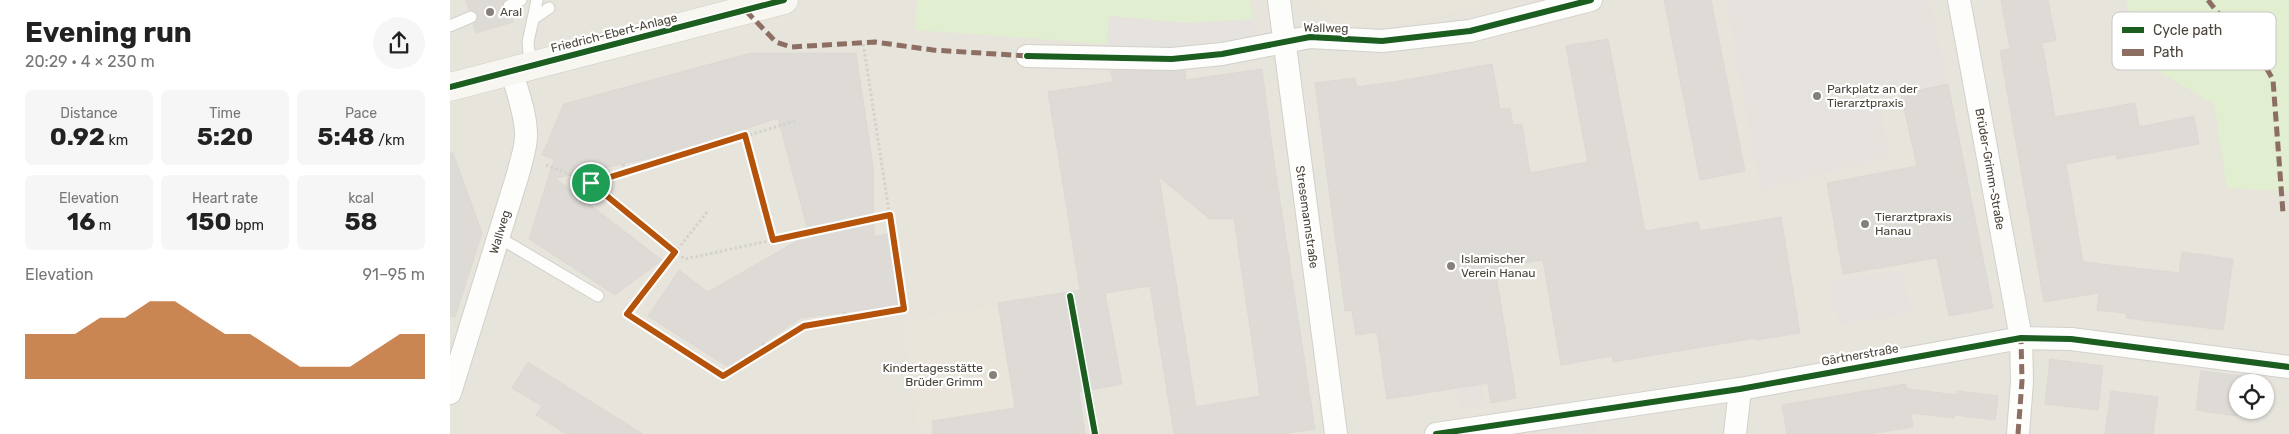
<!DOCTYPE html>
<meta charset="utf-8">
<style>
:root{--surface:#fff;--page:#f6f6f6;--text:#222;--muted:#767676;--accent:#b45309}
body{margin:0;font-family:Rubik,sans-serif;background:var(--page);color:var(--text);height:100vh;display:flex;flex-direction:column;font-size:19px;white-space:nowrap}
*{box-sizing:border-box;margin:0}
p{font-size:16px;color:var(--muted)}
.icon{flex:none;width:28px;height:28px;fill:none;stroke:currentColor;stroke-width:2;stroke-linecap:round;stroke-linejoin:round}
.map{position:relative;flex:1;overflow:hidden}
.sheet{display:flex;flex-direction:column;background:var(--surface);width:450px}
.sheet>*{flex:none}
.tools{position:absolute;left:1779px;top:374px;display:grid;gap:10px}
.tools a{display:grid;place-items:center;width:45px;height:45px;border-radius:50%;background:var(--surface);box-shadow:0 1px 4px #0004;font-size:25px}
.pin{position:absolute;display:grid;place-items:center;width:42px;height:42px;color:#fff;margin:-21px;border:2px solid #fff;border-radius:50%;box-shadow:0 1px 5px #0007}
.round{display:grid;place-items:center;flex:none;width:52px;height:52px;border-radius:26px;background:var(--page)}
.headline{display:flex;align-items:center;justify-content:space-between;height:85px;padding:0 25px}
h1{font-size:28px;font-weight:700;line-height:38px}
.metrics{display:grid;grid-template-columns:repeat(3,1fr);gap:8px;height:85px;padding:5px 25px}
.metrics div{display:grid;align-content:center;border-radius:8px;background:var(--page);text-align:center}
.metrics b{font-size:25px;font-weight:700}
.metrics small{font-size:14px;font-weight:400}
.metrics p{font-size:14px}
.chart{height:140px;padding:10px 25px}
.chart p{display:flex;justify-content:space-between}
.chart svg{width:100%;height:90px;margin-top:5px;fill:var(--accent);opacity:.7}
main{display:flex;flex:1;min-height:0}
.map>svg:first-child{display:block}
</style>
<main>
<section class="sheet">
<div class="headline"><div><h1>Evening run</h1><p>20:29 · 4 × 230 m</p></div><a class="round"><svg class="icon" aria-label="share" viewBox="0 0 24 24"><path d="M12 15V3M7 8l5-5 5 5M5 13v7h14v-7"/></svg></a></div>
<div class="metrics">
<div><p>Distance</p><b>0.92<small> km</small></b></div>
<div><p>Time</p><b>5:20</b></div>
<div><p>Pace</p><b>5:48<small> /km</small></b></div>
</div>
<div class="metrics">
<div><p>Elevation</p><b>16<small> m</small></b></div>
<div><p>Heart rate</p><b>150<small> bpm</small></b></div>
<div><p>kcal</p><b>58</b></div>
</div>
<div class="chart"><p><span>Elevation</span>91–95 m</p>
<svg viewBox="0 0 160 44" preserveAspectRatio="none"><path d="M0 44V22L10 22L20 22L30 14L40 14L50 6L60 6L70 14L80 22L90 22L100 30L110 38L120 38L130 38L140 30L150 22L160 22V44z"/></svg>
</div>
</section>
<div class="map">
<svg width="1839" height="434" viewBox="0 0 1839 434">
<rect width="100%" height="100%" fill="#f4f2ee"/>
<path fill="#e7e4dc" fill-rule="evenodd" d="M0,0H1839V434H0ZM1788,382H1815V410H1788Z"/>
<g fill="#eae5da">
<polygon points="860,0 1054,0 963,22 921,29 895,26 879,18"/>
<polygon points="612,293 635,434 469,434 452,321"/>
</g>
<g fill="#e1eecf">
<polygon points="800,0 802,19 735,23 659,16 657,44 466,30 467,0"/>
<polygon points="1676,0 1839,0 1839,191 1777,188 1764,104 1691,61"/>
</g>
<g fill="#e6e3df">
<polygon points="1276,0 1479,0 1498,84 1430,99 1438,156 1310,190"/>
<polygon points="659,16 735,23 802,19 809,46 656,57"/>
<polygon points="1452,270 1461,312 1389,325 1378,282"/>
<polygon points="1019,297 1035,405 1010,410 993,301"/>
<polygon points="1147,423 1148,434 1069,433"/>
</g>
<g fill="#dedbd6" stroke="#dcd9d4" fill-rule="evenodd">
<polygon points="16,0 55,0 52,9 55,12 61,13 63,22 26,33 23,24 27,21 28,15 25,11 19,10"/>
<polygon points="1214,0 1261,0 1295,171 1250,180"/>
<polygon points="1551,0 1598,0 1606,40 1592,43 1605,117 1685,103 1689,127 1744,116 1749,144 1667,159 1666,154 1616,164 1633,262 1729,273 1732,252 1783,259 1773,330 1676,318 1676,313 1647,310 1649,293 1594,302 1550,51 1560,49"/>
<polygon points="1158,39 1195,231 1248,222 1250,231 1331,217 1350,333 1307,340 1307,338 1163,362 1162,356 1111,365 1093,260 1045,268 1066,398 1041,403 1038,383 937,399 927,332 906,335 902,310 895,311 865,83 905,78 907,87 944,82 1042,64 1050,109 1060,108 1063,125 1072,124 1080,173 1138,162 1116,46"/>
<polygon points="301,53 406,53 423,167 424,237 438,234 449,305 351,318 278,367 198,316 229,270 258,292 359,234 328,118 224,153 105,178 212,260 165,295 79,239 104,159 92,155 114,104"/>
<path d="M812,69L823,155L865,429L832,434H724L700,286L655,293L672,384L629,392L635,434H483L482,421L565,408L548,303L630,290L598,92L663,82L661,71H735L736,80ZM709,177L760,219H784L810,396L746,407Z"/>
<polygon points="1498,84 1543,308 1499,316 1487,258 1393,274 1377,183 1467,166 1451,94"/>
<polygon points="0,153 3,153 32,233 5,317 0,316"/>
<polygon points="1600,359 1653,366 1648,410 1595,404"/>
<polygon points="78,362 193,434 116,434 86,415 92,406 62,388"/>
<polygon points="1751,371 1793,376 1792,382 1788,382 1787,416 1746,410"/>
<polygon points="1456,384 1457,389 1507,395 1508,391 1548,396 1545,420 1505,415 1504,418 1461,413 1463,427 1419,434 1337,434 1332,405"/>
<polygon points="1661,391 1708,397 1703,434 1655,434"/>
</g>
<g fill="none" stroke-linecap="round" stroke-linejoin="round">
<defs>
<g id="service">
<polyline points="59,6 71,0"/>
<polyline points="83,19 87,0"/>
<polyline points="0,26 21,17"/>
<polyline points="80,65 78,42 83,19 99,8"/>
<polyline points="48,237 148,296"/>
</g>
<g id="minor">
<polyline points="829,0 886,434"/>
<polyline points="1509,0 1571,338 1572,381 1568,434"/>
<polyline points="577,56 722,59 772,54 860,37 932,41 1020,31 1141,0"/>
<path d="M0,393L68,174C71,161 77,146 76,132C75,111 67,90 61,70"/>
<polyline points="986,434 1290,389 1571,338 1621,339 1839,367"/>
<polyline points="1285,434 1290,389"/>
</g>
<polyline id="secondary" points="0,87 334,0"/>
</defs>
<use href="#service" stroke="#d2d0cb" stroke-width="13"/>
<use href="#minor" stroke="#d2d0cb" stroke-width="24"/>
<use href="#secondary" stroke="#d3cfc5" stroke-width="29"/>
<g stroke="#d3d2cc" stroke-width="3" stroke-dasharray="2.5 2.5" stroke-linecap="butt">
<polyline points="282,133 284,139"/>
<polyline points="295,135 323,240"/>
<polyline points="173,164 176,173"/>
<polyline points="96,165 141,183 235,259 439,215"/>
<polyline points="142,183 345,121"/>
<polyline points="257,212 177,314 273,375 354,326 454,309 413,42"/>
<polyline points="394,312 395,319"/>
<polyline points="313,343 316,349"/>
</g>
<use href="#service" stroke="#fdfdfc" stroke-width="11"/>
<use href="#minor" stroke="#fdfdfc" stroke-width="22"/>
<use href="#secondary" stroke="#f7f6f1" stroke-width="28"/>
<g stroke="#8d6e63" stroke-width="5" stroke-dasharray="10 5" stroke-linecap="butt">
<path d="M1758,0C1778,28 1808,49 1823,80L1833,213"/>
<polyline points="296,11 326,42 341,47 425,42 483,50 577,56"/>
<polyline points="1568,434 1572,381 1571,338"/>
</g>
<defs>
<g id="cycleway">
<polyline points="577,56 722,59 772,54 860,37 932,41 1020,31 1141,0"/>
<polyline points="0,87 334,0"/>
<polyline points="620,296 645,434"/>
<polyline points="986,434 1290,389 1571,338 1621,339 1839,367"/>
</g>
</defs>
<use href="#cycleway" stroke="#fff" stroke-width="9"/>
<use href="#cycleway" stroke="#1b5e20" stroke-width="6"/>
</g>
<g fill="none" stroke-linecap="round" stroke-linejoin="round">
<defs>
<polygon id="route" points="295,135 323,240 440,215 454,309 354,326 273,376 177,314 225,252 141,183"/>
</defs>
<use href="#route" stroke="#fff" stroke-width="10"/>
<use href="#route" stroke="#b45309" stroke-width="6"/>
</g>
<g fill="#868178" stroke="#fff" stroke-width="2">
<circle cx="40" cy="12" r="5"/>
<circle cx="1367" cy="96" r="5"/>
<circle cx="1415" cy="224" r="5"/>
<circle cx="1001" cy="266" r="5"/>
<circle cx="543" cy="375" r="5"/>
</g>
<g text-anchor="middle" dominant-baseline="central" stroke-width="4.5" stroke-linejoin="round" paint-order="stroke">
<g font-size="12" fill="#4b4439" stroke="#fff" text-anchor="start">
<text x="50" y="12">Aral</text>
<text x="1377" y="89">Parkplatz an der<tspan x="1377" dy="14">Tierarztpraxis</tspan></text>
<text x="1425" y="217">Tierarztpraxis<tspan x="1425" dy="14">Hanau</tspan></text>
<text x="1011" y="259">Islamischer<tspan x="1011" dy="14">Verein Hanau</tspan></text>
<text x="533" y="368" text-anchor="end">Kindertagesstätte<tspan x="533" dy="14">Brüder Grimm</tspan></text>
</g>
<g font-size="12" fill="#4b4439" stroke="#fff">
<text transform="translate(876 28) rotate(1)">Wallweg</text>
<text transform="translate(164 33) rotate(-14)">Friedrich-Ebert-Anlage</text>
<text transform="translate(1540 169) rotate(80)">Brüder-Grimm-Straße</text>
<text transform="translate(857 217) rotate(82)">Stresemannstraße</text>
<text transform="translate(50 232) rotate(-73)">Wallweg</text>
<text transform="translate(1410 355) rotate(-10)">Gärtnerstraße</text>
</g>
</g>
<rect x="1662" y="12" width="164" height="58" rx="8" fill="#fff" stroke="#c9c7c4" stroke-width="1"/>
<rect x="1672" y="27" width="22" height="6" fill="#1b5e20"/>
<rect x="1672" y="49" width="22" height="7" fill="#8d6e63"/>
<g font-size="14" fill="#4b4439">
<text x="1703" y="35">Cycle path</text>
<text x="1703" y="57">Path</text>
</g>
</svg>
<div class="tools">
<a><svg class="icon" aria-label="locate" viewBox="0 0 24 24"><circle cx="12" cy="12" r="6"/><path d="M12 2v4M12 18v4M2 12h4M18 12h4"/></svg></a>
</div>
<div class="pin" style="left:141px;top:183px;background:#1e9e55"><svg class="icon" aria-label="arrive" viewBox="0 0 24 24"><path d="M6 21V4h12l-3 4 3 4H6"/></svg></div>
</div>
</main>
